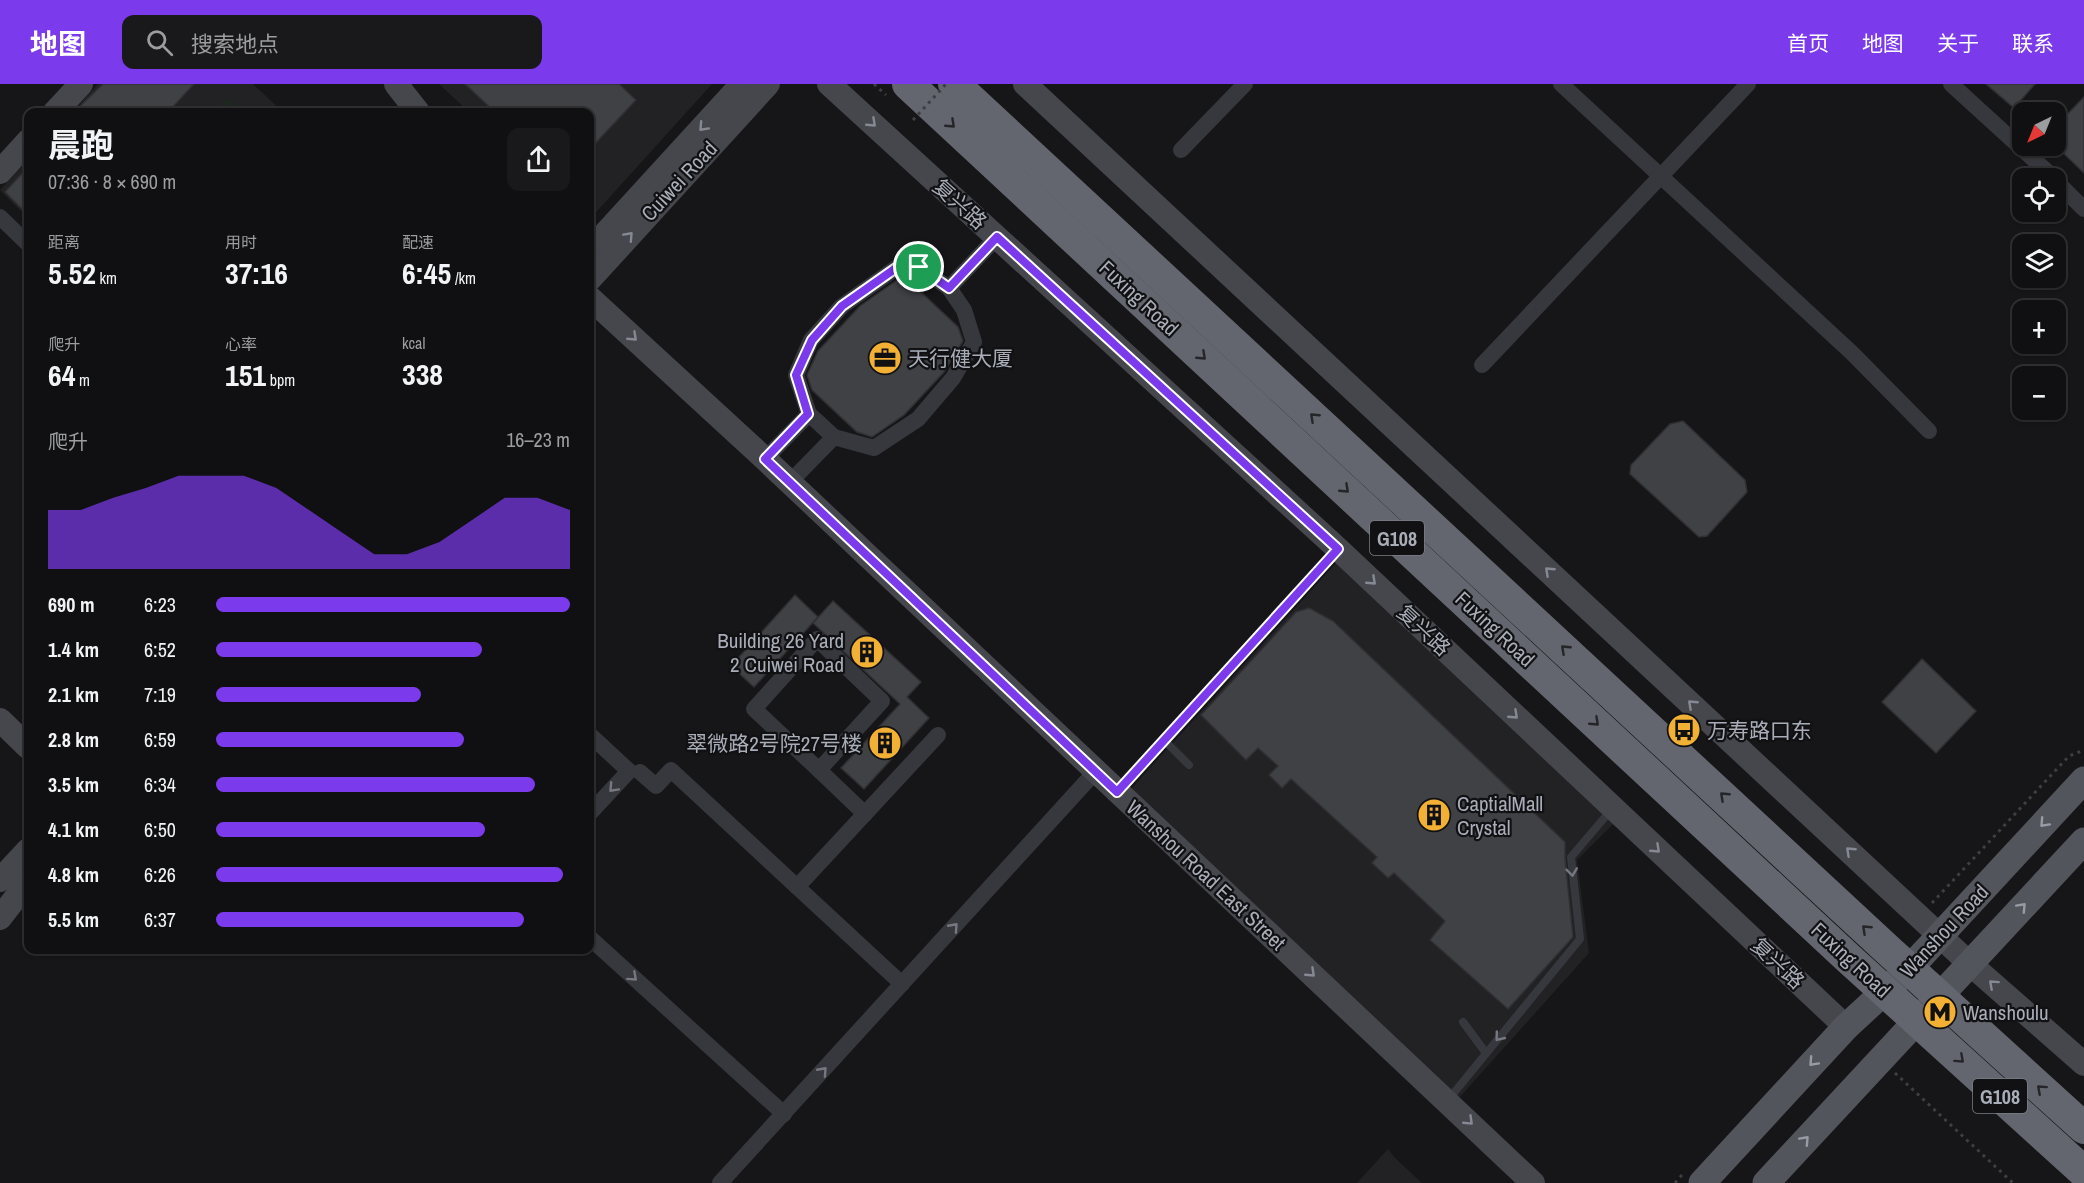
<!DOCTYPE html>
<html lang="zh">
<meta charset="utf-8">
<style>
:root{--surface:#101012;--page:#19191b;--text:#f1f3f6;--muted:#9c9d9f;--line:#303032;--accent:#7c3aed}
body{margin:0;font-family:"Archivo Narrow","Noto Sans SC",sans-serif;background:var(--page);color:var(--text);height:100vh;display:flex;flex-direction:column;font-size:22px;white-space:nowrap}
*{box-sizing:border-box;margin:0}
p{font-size:20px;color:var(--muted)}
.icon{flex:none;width:33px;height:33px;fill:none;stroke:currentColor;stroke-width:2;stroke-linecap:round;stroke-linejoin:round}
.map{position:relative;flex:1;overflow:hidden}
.panel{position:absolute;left:24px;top:24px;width:570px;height:846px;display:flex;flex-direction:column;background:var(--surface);border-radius:12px;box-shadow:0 2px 4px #0004,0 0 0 2px var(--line)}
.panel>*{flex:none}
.needle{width:39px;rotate:223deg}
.controls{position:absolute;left:2012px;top:18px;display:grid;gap:12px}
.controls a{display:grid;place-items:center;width:54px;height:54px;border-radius:12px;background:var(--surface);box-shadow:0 2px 4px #0004,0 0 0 2px var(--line);font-size:30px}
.pin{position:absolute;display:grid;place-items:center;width:51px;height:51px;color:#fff;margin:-26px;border:3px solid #fff;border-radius:50%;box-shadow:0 2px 6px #0007}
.round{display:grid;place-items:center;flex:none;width:63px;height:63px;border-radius:12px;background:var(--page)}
.overview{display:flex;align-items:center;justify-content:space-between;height:102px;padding:0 24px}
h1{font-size:33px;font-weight:700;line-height:45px}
.metrics{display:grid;grid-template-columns:repeat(3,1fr);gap:9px;height:102px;padding:6px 24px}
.metrics div{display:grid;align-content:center}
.metrics b{font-size:30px;font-weight:700}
.metrics small{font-size:16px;font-weight:400}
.metrics p{font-size:16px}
.chart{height:168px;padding:12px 24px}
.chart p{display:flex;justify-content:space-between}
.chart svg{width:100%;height:108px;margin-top:6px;fill:var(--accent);opacity:.7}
ul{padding:0 24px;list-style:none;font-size:20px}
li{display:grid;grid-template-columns:96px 72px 1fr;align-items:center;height:45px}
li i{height:15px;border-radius:8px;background:var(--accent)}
header{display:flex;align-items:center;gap:36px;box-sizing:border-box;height:84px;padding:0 30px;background:var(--accent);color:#fff}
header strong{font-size:28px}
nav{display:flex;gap:33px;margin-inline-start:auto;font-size:21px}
.search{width:420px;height:54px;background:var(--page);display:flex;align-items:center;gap:15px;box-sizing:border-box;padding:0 21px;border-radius:12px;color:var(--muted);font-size:22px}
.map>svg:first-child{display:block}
</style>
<header>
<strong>地图</strong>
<div class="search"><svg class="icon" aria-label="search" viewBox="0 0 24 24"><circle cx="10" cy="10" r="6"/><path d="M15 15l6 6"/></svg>搜索地点</div>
<nav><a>首页</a><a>地图</a><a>关于</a><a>联系</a></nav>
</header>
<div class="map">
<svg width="2084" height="1099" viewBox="0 0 2084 1099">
<rect width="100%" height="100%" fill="#161618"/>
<g fill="#222225">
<polygon points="98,0 253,0 283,28 72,28"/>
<polygon points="439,0 712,0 590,135 590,28 469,28"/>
<polygon points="28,75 28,134 0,106"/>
<polygon points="1337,478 1614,739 1577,776 1589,869 1459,1014 1130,706"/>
<polygon points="1388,1065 1394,1073 1422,1099 1357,1099"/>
</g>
<polygon fill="#1e261f" points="227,13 243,28 213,28"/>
<g fill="#404145" stroke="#303034" stroke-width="1.5">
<polygon points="103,0 194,0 168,28 74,28"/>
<polygon points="465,0 619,0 636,16 590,65 590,28 495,28"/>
<polygon points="1986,0 2035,0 2014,24"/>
<polygon points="2084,13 2084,89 2055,61 2055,43"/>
<polygon points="28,83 28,131 5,108"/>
<polygon points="900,194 906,194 958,243 963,257 944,288 904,331 872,353 857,348 812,306 807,291 818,267 860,222"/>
<polygon points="1683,337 1745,396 1747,408 1707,452 1699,453 1630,390 1631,381 1670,340"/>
<polygon points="795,511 818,533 754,603 731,582"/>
<polygon points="833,517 921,598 907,613 929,634 864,705 841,684 900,620 813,539"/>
<polygon points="1309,524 1333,537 1565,758 1565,774 1573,853 1508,925 1430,856 1445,837 1394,789 1388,794 1372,779 1377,773 1291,695 1282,704 1269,691 1278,682 1258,664 1246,676 1201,631 1296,528"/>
<polygon points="1922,575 1976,627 1936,669 1882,618"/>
</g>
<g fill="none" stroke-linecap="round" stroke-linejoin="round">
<g stroke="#3d3f44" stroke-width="3" stroke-dasharray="3 4.5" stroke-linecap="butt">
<polyline points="874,0 886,11"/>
<polyline points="1932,819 2069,672 2084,666"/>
<polyline points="1895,989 2013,1099"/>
<polyline points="1675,1099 1682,1091"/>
</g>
<g stroke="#37383d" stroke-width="8">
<polyline points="1164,656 1189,681"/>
<polyline points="1120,705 1337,466"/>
<polyline points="1463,938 1486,969"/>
<polyline points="1448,1016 1580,855 1571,773 1611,726"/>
</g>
<g stroke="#37383d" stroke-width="16">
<polyline points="1561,0 1852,269 1929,347"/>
<polyline points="1951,0 2054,94"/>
<polyline points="1181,66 1245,0"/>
<polyline points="2055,96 2084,125"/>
<polyline points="0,133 28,160"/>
<polyline points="1482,281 1748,0"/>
<polyline points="809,330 796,291 811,256 842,222 896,184 919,183 949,204"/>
<polyline points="834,353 874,364 918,335 953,294 974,258 964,226 949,204 997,153"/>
<polyline points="765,375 809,330 834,353 790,398"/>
<polygon points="817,555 882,617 819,686 754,625"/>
<polyline points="590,651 629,687 590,729"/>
<polyline points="819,686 865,730"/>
<polyline points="640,688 656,702 671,686 902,900"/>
<polyline points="797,803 938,651"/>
<polyline points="590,854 784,1030"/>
<polyline points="720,1099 1096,687"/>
</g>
<g stroke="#45474d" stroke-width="24">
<polyline points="396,0 418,28"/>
<polyline points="829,0 1338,465 1846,943"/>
<polyline points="1025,0 1969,879 2084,980"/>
<polyline points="55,28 81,0"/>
<polyline points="0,88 28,57"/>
<polyline points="590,166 742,0"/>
<polyline points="590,195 768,0"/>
<polyline points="590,214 765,375 1533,1099"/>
<polyline points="0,636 28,663"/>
<polyline points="0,796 28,766"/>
<polyline points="0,834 28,798"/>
</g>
<g stroke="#53555c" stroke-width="27">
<polyline points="1702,1099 1846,943 1909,885 2084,696"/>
<polyline points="1766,1099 2084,757"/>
</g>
<g stroke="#63666e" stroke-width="32">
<polyline points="908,0 1848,874 2084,1088"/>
<polyline points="954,0 1889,867 2084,1044"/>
</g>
<polyline stroke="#3d3f44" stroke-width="3" stroke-dasharray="3 4.5" stroke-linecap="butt" points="913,36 946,0"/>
</g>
<defs><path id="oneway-chevron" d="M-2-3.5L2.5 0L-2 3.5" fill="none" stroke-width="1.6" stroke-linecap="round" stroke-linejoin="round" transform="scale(1.5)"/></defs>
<g stroke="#858993">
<use href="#oneway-chevron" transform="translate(872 39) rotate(43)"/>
<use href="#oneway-chevron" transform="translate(703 43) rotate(133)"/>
<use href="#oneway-chevron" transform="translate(629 152) rotate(-47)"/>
<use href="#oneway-chevron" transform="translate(633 253) rotate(43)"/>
<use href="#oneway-chevron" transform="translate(1549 487) rotate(-137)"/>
<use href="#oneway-chevron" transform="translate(1372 497) rotate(43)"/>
<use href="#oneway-chevron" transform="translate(1692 620) rotate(-137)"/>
<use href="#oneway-chevron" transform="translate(1514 631) rotate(43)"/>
<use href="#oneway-chevron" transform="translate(1656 765) rotate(43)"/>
<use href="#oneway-chevron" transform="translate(1850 767) rotate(-137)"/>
<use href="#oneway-chevron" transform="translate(1311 889) rotate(43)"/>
<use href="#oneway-chevron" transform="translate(1993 900) rotate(-138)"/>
<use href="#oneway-chevron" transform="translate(1469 1037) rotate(44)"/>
</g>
<g stroke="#26262a">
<use href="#oneway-chevron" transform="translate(951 40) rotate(43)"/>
<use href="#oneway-chevron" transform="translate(1202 272) rotate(43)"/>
<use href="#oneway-chevron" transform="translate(1314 333) rotate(-137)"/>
<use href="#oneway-chevron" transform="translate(1345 405) rotate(43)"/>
<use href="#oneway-chevron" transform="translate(1565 565) rotate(-137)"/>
<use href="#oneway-chevron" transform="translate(1595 638) rotate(43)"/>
<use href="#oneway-chevron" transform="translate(1724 712) rotate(-137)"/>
<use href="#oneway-chevron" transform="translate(1866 845) rotate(-137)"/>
<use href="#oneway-chevron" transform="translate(1960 975) rotate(42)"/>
<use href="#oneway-chevron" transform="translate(2041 1005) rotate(-138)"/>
</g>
<g stroke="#757881">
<use href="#oneway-chevron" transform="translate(613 704) rotate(133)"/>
<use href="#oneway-chevron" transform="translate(1572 788) rotate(83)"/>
<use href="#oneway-chevron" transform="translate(954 843) rotate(-48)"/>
<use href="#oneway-chevron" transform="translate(633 893) rotate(42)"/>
<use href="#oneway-chevron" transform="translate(1499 953) rotate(129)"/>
<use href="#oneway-chevron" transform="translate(823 987) rotate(-48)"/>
</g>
<g stroke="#979ba6">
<use href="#oneway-chevron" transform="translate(2044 739) rotate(133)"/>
<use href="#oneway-chevron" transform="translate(2022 823) rotate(-47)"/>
<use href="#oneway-chevron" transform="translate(1813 978) rotate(133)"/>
<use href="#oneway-chevron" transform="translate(1805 1056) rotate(-47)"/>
</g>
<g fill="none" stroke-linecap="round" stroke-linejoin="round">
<defs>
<polygon id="route" points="997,153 1338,465 1117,708 765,375 808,330 796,291 812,256 842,222 896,184 919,183 949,204"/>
</defs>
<use href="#route" stroke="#fff" stroke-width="12"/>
<use href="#route" stroke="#7c3aed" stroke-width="8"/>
</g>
<defs>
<symbol id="office-disc" viewBox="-11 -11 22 22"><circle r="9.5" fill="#f2b134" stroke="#111113"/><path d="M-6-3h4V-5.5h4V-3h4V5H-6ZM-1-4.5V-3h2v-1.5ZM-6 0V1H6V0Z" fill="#111"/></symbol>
<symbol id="building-disc" viewBox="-11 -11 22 22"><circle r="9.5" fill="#f2b134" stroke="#111113"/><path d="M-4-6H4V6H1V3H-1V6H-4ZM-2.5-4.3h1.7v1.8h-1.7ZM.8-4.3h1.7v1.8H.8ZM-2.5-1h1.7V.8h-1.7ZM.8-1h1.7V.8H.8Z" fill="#111"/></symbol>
<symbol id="bus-disc" viewBox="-11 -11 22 22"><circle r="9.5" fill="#f2b134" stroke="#111113"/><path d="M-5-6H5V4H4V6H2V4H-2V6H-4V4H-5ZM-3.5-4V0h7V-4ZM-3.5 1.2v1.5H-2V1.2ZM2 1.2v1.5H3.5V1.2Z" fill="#111"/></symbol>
<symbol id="metro-disc" viewBox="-11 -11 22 22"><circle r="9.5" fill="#f2b134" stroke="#111113"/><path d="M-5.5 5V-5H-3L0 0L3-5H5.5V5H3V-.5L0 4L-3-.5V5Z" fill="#111"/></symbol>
</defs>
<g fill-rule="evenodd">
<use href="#office-disc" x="866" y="255" width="38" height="38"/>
<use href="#building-disc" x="848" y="549" width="38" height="38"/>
<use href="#bus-disc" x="1665" y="627" width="38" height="38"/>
<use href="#building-disc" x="866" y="640" width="38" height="38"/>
<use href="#building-disc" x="1415" y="712" width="38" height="38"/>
<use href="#metro-disc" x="1921" y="909" width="38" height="38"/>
</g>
<g text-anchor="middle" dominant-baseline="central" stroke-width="4.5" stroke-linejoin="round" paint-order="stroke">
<g fill="#111113" stroke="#7b7e86" stroke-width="1.5">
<rect x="1370" y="437" width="54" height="34" rx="4.5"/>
<rect x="1973" y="995" width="54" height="34" rx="4.5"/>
</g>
<g font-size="20" font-weight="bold" fill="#a8adb8">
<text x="1397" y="454">G108</text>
<text x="2000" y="1012">G108</text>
</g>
<g font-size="21" fill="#a8adb8" stroke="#111113">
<text transform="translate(679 97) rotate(-47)">Cuiwei Road</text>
<text transform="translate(960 120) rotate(42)">复兴路</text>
<text transform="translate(1139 214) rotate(43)">Fuxing Road</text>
<text transform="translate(1495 545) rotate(43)">Fuxing Road</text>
<text transform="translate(1424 546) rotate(43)">复兴路</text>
<text transform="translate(1206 791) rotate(43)">Wanshou Road East Street</text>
<text transform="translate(1944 847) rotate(-47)">Wanshou Road</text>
<text transform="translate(1851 876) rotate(43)">Fuxing Road</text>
<text transform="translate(1778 879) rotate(43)">复兴路</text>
</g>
<g font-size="21" fill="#a8adb8" stroke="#111113" text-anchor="start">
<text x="908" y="274">天行健大厦</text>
<text x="844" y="556" text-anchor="end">Building 26 Yard<tspan x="844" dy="24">2 Cuiwei Road</tspan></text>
<text x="1707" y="646">万寿路口东</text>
<text x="862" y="659" text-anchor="end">翠微路2号院27号楼</text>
<text x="1457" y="719">CaptialMall<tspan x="1457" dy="24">Crystal</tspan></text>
<text x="1963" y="928">Wanshoulu</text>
</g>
</g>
</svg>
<div class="controls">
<a><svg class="needle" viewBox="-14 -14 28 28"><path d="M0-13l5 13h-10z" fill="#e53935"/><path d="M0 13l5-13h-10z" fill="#9c9d9f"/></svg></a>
<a><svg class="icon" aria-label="locate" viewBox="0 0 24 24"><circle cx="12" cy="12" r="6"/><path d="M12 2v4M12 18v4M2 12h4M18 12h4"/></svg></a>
<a><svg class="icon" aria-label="layers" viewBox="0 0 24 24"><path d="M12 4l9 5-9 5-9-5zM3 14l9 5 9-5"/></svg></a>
<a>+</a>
<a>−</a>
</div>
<div class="pin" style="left:919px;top:183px;background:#1e9e55"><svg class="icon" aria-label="arrive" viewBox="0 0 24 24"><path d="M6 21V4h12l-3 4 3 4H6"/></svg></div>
<section class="panel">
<div class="overview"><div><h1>晨跑</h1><p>07:36 · 8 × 690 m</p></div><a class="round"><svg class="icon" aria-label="share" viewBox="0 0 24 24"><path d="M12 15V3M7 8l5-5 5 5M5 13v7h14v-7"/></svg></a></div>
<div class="metrics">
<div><p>距离</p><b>5.52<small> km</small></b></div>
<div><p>用时</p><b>37:16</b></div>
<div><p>配速</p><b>6:45<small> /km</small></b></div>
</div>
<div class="metrics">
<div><p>爬升</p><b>64<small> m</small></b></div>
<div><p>心率</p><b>151<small> bpm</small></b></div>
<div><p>kcal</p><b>338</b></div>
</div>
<div class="chart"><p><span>爬升</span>16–23 m</p>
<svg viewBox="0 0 160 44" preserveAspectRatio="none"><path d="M0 44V20L10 20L20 15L30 11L40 6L50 6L60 6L70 11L80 20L90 29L100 38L110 38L120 33L130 24L140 15L150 15L160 20V44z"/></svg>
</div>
<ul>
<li><b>690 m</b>6:23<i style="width:100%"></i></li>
<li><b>1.4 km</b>6:52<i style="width:75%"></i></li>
<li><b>2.1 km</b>7:19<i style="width:58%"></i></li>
<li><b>2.8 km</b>6:59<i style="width:70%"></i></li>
<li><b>3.5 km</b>6:34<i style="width:90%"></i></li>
<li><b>4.1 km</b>6:50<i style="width:76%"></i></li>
<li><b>4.8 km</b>6:26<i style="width:98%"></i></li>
<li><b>5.5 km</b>6:37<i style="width:87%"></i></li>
</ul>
</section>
</div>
